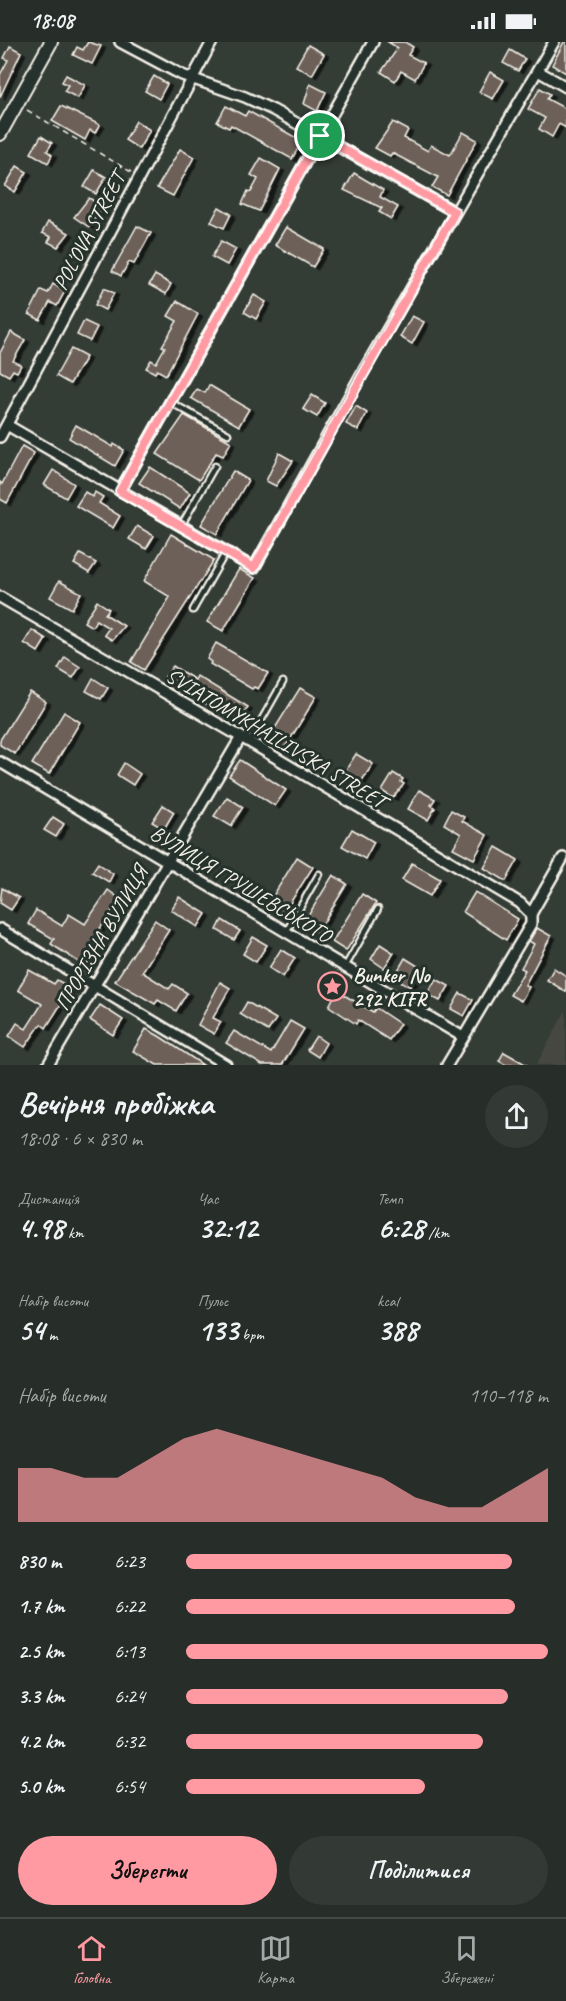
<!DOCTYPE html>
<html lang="uk">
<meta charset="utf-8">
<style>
:root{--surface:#272d28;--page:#333934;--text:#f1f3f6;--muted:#a4a8a8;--line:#434945;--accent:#ff9aa2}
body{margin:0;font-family:Caveat,sans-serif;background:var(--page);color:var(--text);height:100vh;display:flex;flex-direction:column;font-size:22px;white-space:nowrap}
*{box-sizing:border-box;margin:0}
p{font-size:20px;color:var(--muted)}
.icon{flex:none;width:33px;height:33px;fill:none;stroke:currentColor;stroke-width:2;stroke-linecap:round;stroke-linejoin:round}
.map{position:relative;height:1023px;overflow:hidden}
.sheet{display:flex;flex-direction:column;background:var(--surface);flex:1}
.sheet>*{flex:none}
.pin{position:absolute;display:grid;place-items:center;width:51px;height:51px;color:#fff;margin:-26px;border:3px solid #fff;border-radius:50%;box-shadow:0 2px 6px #0007}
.round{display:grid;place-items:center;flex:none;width:63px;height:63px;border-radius:32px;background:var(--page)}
.headline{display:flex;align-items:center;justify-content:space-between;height:102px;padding:0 18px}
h1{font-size:33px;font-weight:600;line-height:45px}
.stats{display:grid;grid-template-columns:repeat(3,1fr);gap:9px;height:102px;padding:6px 18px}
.stats div{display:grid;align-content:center}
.stats b{font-size:30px;font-weight:600}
.stats small{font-size:16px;font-weight:400}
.stats p{font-size:16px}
.chart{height:168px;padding:12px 18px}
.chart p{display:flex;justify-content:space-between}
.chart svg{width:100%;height:108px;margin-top:6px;fill:var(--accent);opacity:.7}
.cta{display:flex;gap:12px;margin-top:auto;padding:12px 18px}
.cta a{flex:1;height:69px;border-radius:36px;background:var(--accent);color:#111;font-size:24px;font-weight:600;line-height:69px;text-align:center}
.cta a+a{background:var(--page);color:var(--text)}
ul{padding:0 18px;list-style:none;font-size:20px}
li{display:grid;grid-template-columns:96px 72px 1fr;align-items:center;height:45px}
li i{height:15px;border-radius:8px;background:var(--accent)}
.status{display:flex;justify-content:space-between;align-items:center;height:42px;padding:0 30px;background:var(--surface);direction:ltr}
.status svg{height:16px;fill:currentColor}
.tab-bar{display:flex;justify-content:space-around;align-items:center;height:84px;border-top:2px solid var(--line);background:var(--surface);font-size:16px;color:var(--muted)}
.tab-bar a{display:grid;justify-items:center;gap:3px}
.tab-bar .current{color:var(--accent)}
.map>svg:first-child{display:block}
</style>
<div class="status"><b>18:08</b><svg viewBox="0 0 49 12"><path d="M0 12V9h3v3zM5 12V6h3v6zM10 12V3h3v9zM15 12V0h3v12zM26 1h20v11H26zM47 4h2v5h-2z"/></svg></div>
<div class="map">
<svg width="566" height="1023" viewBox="0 0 566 1023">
<defs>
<filter id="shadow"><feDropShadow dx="4.5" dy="2.5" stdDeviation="0" flood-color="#0009"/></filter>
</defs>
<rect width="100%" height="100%" fill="#343c36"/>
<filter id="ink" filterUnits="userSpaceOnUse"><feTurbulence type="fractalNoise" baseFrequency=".0167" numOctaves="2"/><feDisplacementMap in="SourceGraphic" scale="12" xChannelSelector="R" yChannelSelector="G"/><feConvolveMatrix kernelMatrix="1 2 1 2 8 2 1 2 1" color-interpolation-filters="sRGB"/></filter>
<g filter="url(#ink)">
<polygon fill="#454740" points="566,968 566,1023 536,1023"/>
<g fill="#6d6158" stroke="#f4f1e8" stroke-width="1.5" filter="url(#shadow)">
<polygon points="88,0 101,4 92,22 73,13 77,5 83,8"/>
<polygon points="388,0 405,0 413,5 408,13 424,21 415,37 401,29 395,39 381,30 398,6"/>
<polygon points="564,0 566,0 566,31 552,23"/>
<polygon points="308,3 324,12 312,33 296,24"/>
<polygon points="10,4 21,10 0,55 0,33 8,18 4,16"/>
<polygon points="510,8 525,17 518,29 503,21"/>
<polygon points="490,30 504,38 493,57 479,50"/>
<polygon points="66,33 85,43 78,56 64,49 68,43 62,40"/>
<polygon points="154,34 167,42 159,57 145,49"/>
<polygon points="310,42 326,50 317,69 304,62"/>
<polygon points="540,46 550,52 547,57 566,67 566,86 559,82 552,95 539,87 545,76 528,67"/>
<polygon points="61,64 100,83 95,91 90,88 85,98 52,79"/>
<polygon points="226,64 245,74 248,69 302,99 292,117 231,83 229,86 217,80"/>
<polygon points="136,79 150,88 139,107 125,98"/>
<polygon points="393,80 408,88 404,96 428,109 431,103 450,113 463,90 477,98 447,153 432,145 438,135 392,111 390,114 375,106"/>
<polygon points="41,94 52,101 47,109 52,113 48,121 31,111"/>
<polygon points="180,107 194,115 173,154 157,146"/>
<polygon points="261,116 280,127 259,169 242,162 248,149 251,150 258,137 251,133"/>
<polygon points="17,124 27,130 15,150 5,144"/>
<polygon points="94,128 106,135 96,152 84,145"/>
<polygon points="354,131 383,148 380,155 398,165 391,177 379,170 382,166 344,148"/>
<polygon points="89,156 104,165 89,185 74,175"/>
<polygon points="219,165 231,172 224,186 211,180"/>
<polygon points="48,180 69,191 58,205 48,200 51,195 42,191"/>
<polygon points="137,184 151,191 134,222 129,220 121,234 112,229"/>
<polygon points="286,185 324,207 313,225 275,203"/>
<polygon points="221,199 236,207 227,223 212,215"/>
<polygon points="155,233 171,242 166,252 149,243"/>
<polygon points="53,242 65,249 57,264 50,260 40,278 29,272 41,248 48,251"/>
<polygon points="104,246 114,251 105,268 95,263"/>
<polygon points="254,253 266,260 256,277 244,270"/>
<polygon points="177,259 198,272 166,333 157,328 155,331 146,326 151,318 156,321 165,305 162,304 177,279 168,274"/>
<polygon points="412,274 424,280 412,302 400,295"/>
<polygon points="84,279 97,285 90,299 77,293"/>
<polygon points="11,290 25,298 13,319 21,323 17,330 13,328 9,334 0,329 0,311"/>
<polygon points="71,307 86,315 70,342 56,334"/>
<polygon points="209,343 249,367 239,384 191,356 197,347 205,351"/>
<polygon points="312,353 325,361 317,375 303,367"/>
<polygon points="356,364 367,371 358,388 346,382"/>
<polygon points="184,373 231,400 223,414 216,411 199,438 157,412"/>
<polygon points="76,383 113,405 114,402 124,408 115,424 69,396"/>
<polygon points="22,404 34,411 7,461 0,457 0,440 2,442"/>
<polygon points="279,411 293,419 276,444 266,439"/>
<polygon points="150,425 190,451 180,467 139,441"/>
<polygon points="53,428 74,442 66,456 44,443"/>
<polygon points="233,429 248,438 217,492 201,483"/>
<polygon points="85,450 93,455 95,450 103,455 99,461 120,474 113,486 76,464"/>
<polygon points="137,484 154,494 146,507 129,497"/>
<polygon points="171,492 214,518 144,628 131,620 170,555 144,539"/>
<polygon points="80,512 96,521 89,531 74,522"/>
<polygon points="239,527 255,536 223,589 207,580"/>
<polygon points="59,539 81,551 72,567 50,555"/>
<polygon points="97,559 109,567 105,572 124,584 112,598 104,593 109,586 96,578 92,585 84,580"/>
<polygon points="32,588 46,597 38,610 24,601"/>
<polygon points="216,601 268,631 258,647 254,645 252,647 210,622 211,620 207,617"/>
<polygon points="65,615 80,625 73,636 58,627"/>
<polygon points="173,624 195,638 197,634 248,665 237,681 164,636"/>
<polygon points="93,636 108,646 101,657 86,649"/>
<polygon points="300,646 316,655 283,709 267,699"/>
<polygon points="30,650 46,660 15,712 0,703 0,698"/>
<polygon points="64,670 80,680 49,732 32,722"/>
<polygon points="356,712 373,722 361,740 345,729"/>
<polygon points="240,718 286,748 275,764 229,734"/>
<polygon points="124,721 140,732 133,743 117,733"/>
<polygon points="393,731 403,737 401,740 404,742 393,756 382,749"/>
<polygon points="419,748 435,757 431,763 435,766 428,778 408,767"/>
<polygon points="227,755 243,765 231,784 214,774"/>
<polygon points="163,763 174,770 164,787 152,780"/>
<polygon points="451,768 464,775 462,779 487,793 474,817 453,806 461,792 444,782"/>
<polygon points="53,775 64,782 56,795 44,788"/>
<polygon points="352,787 374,800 365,817 342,804"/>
<polygon points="496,805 518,818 506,839 484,826"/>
<polygon points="297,815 313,825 283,872 268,862"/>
<polygon points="98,821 113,832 109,840 92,830"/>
<polygon points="412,821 440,837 430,854 402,838"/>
<polygon points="333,833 347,842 317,891 303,882"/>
<polygon points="2,846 19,856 11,868 0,861"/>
<polygon points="108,848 120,857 97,891 104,895 86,925 51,902 54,897 28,882 36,868 62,884 69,872 85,882"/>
<polygon points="475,850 518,877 506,898 463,870"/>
<polygon points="362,852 376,861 346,909 332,900"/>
<polygon points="179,855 206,872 198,885 171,868"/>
<polygon points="155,878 169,888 142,930 169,947 173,942 187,951 176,969 158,958 155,962 115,939"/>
<polygon points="222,878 240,889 234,898 217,888"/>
<polygon points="537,886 551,894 525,943 529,945 521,959 510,953 525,928 521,926 534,902 529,899"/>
<polygon points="253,895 267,903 256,920 243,912"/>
<polygon points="380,902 394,911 384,926 371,917"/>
<polygon points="281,907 295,916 283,935 269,926"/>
<polygon points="405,916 421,926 410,945 394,935"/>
<polygon points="554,926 566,934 566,950 547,938"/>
<polygon points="29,928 54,942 57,938 71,946 46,986 41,982 25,1005 9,994 17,981 26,987 42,962 18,948"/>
<polygon points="436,937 449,944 440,959 427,952"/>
<polygon points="220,940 230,946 213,976 221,980 214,992 198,983"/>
<polygon points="337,949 373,970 376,966 400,982 389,998 358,978 356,982 329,964"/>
<polygon points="460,951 473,958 464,974 451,967"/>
<polygon points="247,960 276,977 268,989 240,972"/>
<polygon points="100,963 123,978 113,993 90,978"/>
<polygon points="290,979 304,987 282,1023 262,1023 226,1001 234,989 271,1011"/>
<polygon points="146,987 159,994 203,1023 157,1023 133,1009"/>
<polygon points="316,994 326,1001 318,1015 307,1008"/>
<polygon points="504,1010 527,1023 506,1023 499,1019"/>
</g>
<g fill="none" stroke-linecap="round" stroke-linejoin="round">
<defs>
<g id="lane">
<polyline points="170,360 228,392"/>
<polyline points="181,484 215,424"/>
<polyline points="193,568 226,510"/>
<polyline points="249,700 283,640"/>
<polyline points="286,890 319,832"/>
<polyline points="345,925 378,867"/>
</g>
<g id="street">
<polyline points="120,0 182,33 245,55 273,68 455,170"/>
<polyline points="538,29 566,45"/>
<polyline points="7,383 254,526 360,335 554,0"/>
<polyline points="0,395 212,0"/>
<polyline points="120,449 373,0"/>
<polyline points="0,555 241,695 520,861 531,872"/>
<polyline points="0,720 463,995"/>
<polyline points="531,872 563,816"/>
<polyline points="0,887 226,1023"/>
<polyline points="48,1023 241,695"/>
<polyline points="447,1023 531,882 531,872"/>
</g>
<polyline id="secondary" points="0,92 51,0"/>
</defs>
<use href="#lane" stroke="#f4f1e8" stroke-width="9"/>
<use href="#street" stroke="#f4f1e8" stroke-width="14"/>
<use href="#secondary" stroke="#f4f1e8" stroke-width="16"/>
<polyline stroke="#f4f1e8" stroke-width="1.5" stroke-dasharray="6 4.5" stroke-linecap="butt" points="27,68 131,130"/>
<use href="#lane" stroke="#26332d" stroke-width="4.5"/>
<use href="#street" stroke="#26332d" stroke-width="9"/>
<use href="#secondary" stroke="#26332d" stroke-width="12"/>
</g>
</g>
<g fill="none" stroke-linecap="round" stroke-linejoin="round" filter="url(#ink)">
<defs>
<polygon id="route" points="320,94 455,170 254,526 120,449"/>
</defs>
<use href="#route" stroke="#fff" stroke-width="12"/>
<use href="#route" stroke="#ff9aa2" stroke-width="8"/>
</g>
<defs>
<symbol id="sight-ring" viewBox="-11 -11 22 22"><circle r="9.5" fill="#26332d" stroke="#ff9aa2" stroke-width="1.5"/><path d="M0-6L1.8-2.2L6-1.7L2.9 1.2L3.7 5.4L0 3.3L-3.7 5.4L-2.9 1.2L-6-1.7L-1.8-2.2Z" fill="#ff9aa2"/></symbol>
</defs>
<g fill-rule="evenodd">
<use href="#sight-ring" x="316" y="928" width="33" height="33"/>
</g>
<g text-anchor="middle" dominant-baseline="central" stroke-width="6" stroke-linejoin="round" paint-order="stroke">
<g font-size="21" fill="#f4f1e8" stroke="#26332d">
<text transform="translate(89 189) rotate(-62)">POL'OVA STREET</text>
<text transform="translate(276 696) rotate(31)">SVIATOMYKHAILIVSKA STREET</text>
<text transform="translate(241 842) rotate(31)">ВУЛИЦЯ ГРУШЕВСЬКОГО</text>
<text transform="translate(101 896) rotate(-60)">ПРОРІЗНА ВУЛИЦЯ</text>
</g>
<g font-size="21" font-weight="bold" fill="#f4f1e8" stroke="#26332d" text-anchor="start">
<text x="353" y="933">Bunker No<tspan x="353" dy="24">292 KIFR</tspan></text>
</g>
</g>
</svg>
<div class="pin" style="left:320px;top:94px;background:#1e9e55"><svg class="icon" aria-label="arrive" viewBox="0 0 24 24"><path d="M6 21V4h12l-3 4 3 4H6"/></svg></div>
</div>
<section class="sheet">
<div class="headline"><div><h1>Вечірня пробіжка</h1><p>18:08 · 6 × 830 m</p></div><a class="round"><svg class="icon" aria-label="share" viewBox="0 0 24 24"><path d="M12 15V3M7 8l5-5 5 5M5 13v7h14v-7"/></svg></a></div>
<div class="stats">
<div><p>Дистанція</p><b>4.98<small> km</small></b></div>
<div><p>Час</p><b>32:12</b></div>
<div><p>Темп</p><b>6:28<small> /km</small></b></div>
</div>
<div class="stats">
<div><p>Набір висоти</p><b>54<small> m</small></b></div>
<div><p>Пульс</p><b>133<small> bpm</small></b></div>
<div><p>kcal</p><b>388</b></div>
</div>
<div class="chart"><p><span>Набір висоти</span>110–118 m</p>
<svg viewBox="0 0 160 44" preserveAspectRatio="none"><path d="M0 44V22L10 22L20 26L30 26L40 18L50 10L60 6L70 10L80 14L90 18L100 22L110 26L120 34L130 38L140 38L150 30L160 22V44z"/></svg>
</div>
<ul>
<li><b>830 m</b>6:23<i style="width:90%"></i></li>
<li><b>1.7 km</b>6:22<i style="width:91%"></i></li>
<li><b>2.5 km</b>6:13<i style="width:100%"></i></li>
<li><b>3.3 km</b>6:24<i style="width:89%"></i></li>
<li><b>4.2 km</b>6:32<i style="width:82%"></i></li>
<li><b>5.0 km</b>6:54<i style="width:66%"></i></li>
</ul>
<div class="cta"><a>Зберегти</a><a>Поділитися</a></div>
</section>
<nav class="tab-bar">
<a class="current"><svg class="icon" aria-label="home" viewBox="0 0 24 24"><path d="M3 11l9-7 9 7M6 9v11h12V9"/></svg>Головна</a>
<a><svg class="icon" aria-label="map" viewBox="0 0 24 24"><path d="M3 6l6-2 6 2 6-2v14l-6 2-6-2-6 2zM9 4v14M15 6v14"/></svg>Карта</a>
<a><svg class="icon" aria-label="saved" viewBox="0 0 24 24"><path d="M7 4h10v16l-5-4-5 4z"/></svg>Збережені</a>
</nav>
